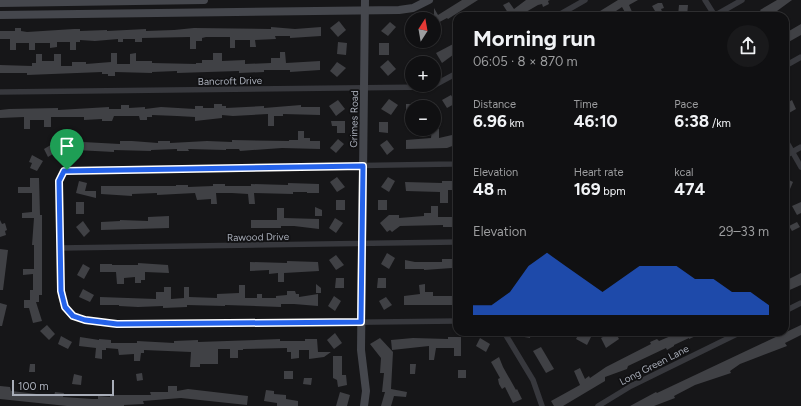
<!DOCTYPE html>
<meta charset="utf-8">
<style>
:root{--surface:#101012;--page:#19191b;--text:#f1f3f6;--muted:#9c9d9f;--line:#303032;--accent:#2563eb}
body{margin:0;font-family:Figtree,sans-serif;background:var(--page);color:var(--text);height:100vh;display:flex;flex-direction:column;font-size:15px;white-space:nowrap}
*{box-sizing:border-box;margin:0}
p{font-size:13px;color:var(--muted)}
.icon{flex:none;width:22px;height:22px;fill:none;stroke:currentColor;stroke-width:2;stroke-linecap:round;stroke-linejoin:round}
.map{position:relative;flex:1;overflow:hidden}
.drawer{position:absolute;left:453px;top:12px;width:336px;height:324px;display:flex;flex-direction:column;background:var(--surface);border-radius:12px;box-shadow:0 1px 3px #0004,0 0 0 1px var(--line)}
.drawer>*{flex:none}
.needle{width:26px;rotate:11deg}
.tools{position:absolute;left:405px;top:12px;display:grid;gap:8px}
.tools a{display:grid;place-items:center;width:36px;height:36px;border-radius:50%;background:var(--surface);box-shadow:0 1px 3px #0004,0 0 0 1px var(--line);font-size:20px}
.scale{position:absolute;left:12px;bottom:10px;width:102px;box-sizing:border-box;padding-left:4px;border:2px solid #a8adb8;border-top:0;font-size:11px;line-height:14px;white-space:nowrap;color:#a8adb8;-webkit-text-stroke:3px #111113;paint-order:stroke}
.pin{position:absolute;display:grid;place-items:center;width:34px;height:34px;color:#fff;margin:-41px -17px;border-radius:50% 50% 50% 0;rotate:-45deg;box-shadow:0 0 4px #0007}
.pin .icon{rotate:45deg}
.round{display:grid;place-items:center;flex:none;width:42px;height:42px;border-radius:21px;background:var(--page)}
.summary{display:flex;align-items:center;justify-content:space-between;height:68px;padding:0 20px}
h1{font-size:22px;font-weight:700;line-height:30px}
.figures{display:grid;grid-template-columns:repeat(3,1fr);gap:6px;height:68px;padding:4px 20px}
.figures div{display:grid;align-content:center}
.figures b{font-size:17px;font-weight:700}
.figures small{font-size:11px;font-weight:400}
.figures p{font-size:11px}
.chart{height:112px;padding:8px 20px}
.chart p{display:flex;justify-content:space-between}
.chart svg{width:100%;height:72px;margin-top:4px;fill:var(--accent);opacity:.7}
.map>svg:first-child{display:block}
</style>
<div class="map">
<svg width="801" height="406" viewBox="0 0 801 406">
<rect width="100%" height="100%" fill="#161618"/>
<g fill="#404145">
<polygon points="462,0 478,0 448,19 447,18 434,25 434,8 438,15"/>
<polygon points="526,0 550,0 548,1 549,4 543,7 542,4 538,5 519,16 510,16 503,5 509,2 514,9"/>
<polygon points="618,0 638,0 629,5 633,14 627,16 622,7 613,13 614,16 592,16"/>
<polygon points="777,0 792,0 777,11 779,13 774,16 764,16 760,10"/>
<polygon points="658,3 662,3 664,8 661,9 664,16 658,16 652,6"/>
<polygon points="679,5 688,5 687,16 678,16"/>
<polygon points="339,21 346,30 338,37 330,28"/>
<polygon points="390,22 396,27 388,36 381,31"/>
<polygon points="801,24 801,35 785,44 785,25 789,31"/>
<polygon points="271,27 295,29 321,27 321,36 290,38 290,36 275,36 276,39 255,40 256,47 250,47 250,40 235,40 235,48 230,48 230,37 206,37 202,38 202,41 196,41 196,49 190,49 190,37 142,38 142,42 135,42 135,39 123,39 123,42 118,42 118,39 95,41 80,40 80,42 76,42 76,50 70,50 70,42 57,42 57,47 50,48 50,43 35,43 35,50 29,50 29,43 16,43 16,50 10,50 10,39 0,39 0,31 15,31 15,28 21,28 21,31 27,32 74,29 80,29 80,31 107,30 107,31 146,29 146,31 174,30 194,28 271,29"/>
<polygon points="338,42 347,43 346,55 337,54"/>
<polygon points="457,42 457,52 442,63 436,53"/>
<rect x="379" y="43" width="10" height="12"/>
<polygon points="280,52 285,52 286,63 320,61 320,70 290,72 290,70 264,70 264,72 239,73 239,71 177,73 177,71 152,72 152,73 115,72 115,76 108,76 108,74 102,74 102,72 27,75 27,73 0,73 0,65 32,66 32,63 36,63 36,54 42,54 42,61 54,61 54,54 61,54 61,66 72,66 72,62 86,62 86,64 111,62 111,53 117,53 117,64 130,64 130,54 136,53 136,61 152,61 152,63 196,64 196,63 202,63 202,60 213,60 213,53 222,53 222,61 245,60 245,64 271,63 271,58 280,58"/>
<polygon points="388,60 396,69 388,76 380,67"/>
<polygon points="337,62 346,68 337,77 330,71"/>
<polygon points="451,95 456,103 447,108 442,100"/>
<polygon points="389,99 398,105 391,115 381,109"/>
<polygon points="338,100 345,109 336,116 329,106"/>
<polygon points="792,100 796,109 789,113 785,104"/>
<polygon points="214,104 222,104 222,106 226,106 226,108 264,106 264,108 301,105 301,107 320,107 320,115 283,114 283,116 274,116 274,126 268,126 268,114 233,116 222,115 222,118 195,121 195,117 177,116 152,115 152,117 147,117 147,120 140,120 139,116 114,116 112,121 102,121 102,119 84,120 84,117 51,117 51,127 44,127 44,120 30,120 30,129 24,129 24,117 0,118 0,110 9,109 58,108 58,110 109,107 109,109 121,109 121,105 129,105 129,108 145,107 145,109 161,107 195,109 195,106 203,106 203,108 214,108"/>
<rect x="406" y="104" width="6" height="11"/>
<rect x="434" y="118" width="6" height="6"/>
<polygon points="331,121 345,121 345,133 337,133 337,126 332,126"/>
<polygon points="379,122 388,122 388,133 379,132"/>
<polygon points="432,129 439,129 439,138 452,135 455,145 447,148 406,149 406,140 431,138"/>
<polygon points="298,131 304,131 304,138 310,138 310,141 320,141 320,149 282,148 240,151 239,149 226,149 226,150 188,149 189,151 177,151 177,149 151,150 151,151 114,150 114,152 76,150 76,152 64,152 64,144 83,144 83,142 120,144 120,141 132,141 158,143 158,141 170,141 170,143 207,141 232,142 232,140 289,141 289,140 298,140"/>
<polygon points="338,139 344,144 336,153 330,148"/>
<polygon points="387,140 394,149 387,155 380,145"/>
<polygon points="54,143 59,150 48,157 44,149"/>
<polygon points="32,155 43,161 37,171 30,168 32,163 29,162"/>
<polygon points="337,177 345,187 337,192 330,182"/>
<polygon points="388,177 395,181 389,192 381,187"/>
<polygon points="30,178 39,178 40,215 42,215 42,295 39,295 39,302 36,302 42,321 33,323 29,308 24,308 24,300 30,300 30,290 33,290 33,274 23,275 23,269 34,269 34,245 32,245 34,218 22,218 22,213 32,212 32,193 18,193 18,187 30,187"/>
<polygon points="785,178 793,182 790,189 785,187"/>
<polygon points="79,181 87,183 85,191 96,191 96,198 76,193"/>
<polygon points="442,181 454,181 454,190 448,190 448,203 440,203 440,192 406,191 405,182 442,183"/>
<polygon points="288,183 319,184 319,193 307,193 307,192 293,192 293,194 254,193 255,204 249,204 248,194 232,193 216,193 217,204 211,204 211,199 197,200 195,193 157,195 157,193 132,194 132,196 101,194 101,186 176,186 176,185 188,185 188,187 213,186 213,184 225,184 225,186 251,186 251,184 288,185"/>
<rect x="336" y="200" width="9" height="10"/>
<rect x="378" y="200" width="9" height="10"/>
<rect x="76" y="202" width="8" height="12"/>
<polygon points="801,202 801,213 797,215 792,206"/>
<polygon points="431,206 438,206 438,217 453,217 453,227 443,227 443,225 400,226 392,232 390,230 387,232 380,223 389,215 399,215 399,218 424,216 424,213 431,213"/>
<polygon points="315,207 322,210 322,216 315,216"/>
<polygon points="277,208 284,208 284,218 319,219 319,229 294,226 281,226 281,228 251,228 251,220 277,220"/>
<polygon points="169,216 169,228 101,230 101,222 120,221 120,220 148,221 148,217"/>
<polygon points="335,218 343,223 336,233 329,228"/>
<polygon points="0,220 2,224 5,223 7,230 5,231 6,235 0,237"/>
<polygon points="83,221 90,231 84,237 76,227"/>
<polygon points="797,222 800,227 792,231 789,226"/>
<polygon points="0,249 8,250 3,290 0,290"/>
<polygon points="387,253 395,258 389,269 381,264"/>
<polygon points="336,255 344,265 336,270 329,260"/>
<polygon points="442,259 453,259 452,268 424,270 424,269 405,269 405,260 415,262 442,262"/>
<polygon points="287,261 318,262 319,271 284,273 284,282 278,282 278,273 269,274 269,270 250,271 250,262 287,263"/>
<polygon points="138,263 168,265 169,273 145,272 145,280 141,280 141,283 135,283 135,277 124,278 124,284 117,284 116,272 100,272 100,264 112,264 112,265 138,265"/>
<polygon points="83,264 90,268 84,279 77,275"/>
<polygon points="801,273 801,285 785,292 785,281"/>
<polygon points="336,278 344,278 344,288 335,288"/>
<polygon points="378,278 386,278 386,288 377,288"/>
<polygon points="316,284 321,288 321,293 316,293"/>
<polygon points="425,284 425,292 433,292 433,296 452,296 452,305 404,305 404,296 420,294 419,285"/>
<polygon points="239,285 245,285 245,298 257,298 257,294 262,294 262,298 276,298 276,296 287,295 287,291 295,291 296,294 299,294 299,297 318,294 318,306 294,304 281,304 281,307 225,305 225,306 187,305 187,307 163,308 163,306 138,307 119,306 119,305 100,305 100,297 156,299 156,292 164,292 164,287 171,287 171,299 184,298 184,287 189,287 189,297 217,298 217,294 239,293"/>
<polygon points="83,289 94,295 90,302 79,297"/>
<polygon points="334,296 341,301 335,311 328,306"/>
<polygon points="386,297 392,305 384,310 379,301"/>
<polygon points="0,303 7,305 2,326 0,326"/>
<polygon points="47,325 55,334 49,340 40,331"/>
<polygon points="801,325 801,335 785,343 787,346 740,364 730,371 731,373 695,385 674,396 675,398 654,406 630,406 656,392 657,393"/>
<polygon points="513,332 531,332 530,338 513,335"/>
<polygon points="580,332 591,337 587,345 576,339"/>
<polygon points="612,332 615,332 619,339 606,348 601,338"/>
<polygon points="672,332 705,332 689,339 689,338 674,345 674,346 667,350 666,348 628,366 627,369 605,377 605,381 563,406 554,406 551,401 580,385 574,371 580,368 585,379 589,376 590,378 606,367 651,344 650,342 657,339 659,341 673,335"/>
<polygon points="335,333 342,343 334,349 327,340"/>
<polygon points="61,336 72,342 68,349 58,344"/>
<polygon points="80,337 99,340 99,339 111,340 111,343 137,343 137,341 174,343 174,341 198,340 198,342 280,339 280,341 305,341 305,339 317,339 318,352 331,352 324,357 309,359 309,350 299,350 299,358 291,359 291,352 287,352 287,348 243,349 243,350 238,350 238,358 230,358 230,349 218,349 218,364 200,364 200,367 190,367 191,352 144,350 144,353 141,353 140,361 134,361 134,354 119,355 118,349 106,348 106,350 102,350 102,359 95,358 96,348 79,346"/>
<polygon points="448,337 461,337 461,356 454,356 454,348 436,348 434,360 429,360 429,346 392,350 391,340 413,338 448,339"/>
<polygon points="380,338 393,352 391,389 407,392 406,397 394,396 391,406 381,406 385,392 382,392 384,373 380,373 381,358 370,344"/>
<polygon points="480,338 490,344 486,352 476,346"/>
<polygon points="541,347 554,369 546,373 533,351"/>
<polygon points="333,356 342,356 342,375 346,375 347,385 338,387 337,380 333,378"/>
<polygon points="499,357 503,367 516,390 517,389 522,399 513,403 505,387 502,389 499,384 498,379 500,378 491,362"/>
<polygon points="30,364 35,364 35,372 29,372"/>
<polygon points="410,364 416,364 415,374 410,374"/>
<rect x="458" y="370" width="8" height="8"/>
<rect x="284" y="371" width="9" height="8"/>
<polygon points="142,373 143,380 137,381 136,374"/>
<polygon points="74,374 82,376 81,385 72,384"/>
<polygon points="304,378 312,378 311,385 303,384"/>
<polygon points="0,386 10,387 11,391 54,396 55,392 64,393 63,397 93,399 98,399 98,396 110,397 110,395 151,395 150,392 168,392 168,386 177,386 177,391 188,389 248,396 247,405 181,398 143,401 144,404 124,405 124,406 67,406 0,399"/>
<polygon points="266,390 274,391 274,394 286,395 286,399 298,401 298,406 277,406 277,403 264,401"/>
<polygon points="340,392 350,395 347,406 336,406"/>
</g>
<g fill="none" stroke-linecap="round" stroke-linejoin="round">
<g stroke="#37383d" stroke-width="5.5">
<polyline points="705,0 715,16"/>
<polyline points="557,16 585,0"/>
<polyline points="714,16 742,0"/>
<polyline points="785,66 801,57"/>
<polyline points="0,92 431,87 457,73"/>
<polyline points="785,139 801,167"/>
<polyline points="785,156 801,147"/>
<path d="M457,162L454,164L71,170L62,173L59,181L61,297C69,326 105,323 129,325L457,321"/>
<polyline points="60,248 457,242"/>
<polyline points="785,311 801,303"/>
<polyline points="504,332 533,380 542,406"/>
<polyline points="598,406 631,386 741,332"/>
</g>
<g stroke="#45474d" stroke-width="8">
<polyline points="0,3 204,0"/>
<polyline points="0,15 399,10 413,8 429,0"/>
<polyline points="364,406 366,391 361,350 365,0"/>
</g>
</g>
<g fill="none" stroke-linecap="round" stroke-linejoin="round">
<defs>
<polygon id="route" points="363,166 361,322 117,324 85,320 73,316 65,307 61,291 59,181 64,171"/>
</defs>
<use href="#route" stroke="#fff" stroke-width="8"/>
<use href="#route" stroke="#2563eb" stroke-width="5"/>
</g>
<g text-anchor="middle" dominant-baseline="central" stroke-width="3.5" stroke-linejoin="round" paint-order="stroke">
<g font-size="10" fill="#a8adb8" stroke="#111113">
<text transform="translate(230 81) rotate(-1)">Bancroft Drive</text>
<text transform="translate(354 119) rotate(-89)">Grimes Road</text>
<text transform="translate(258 237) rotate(-1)">Rawood Drive</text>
<text transform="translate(654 365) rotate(-27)">Long Green Lane</text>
</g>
</g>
</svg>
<div class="tools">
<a><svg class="needle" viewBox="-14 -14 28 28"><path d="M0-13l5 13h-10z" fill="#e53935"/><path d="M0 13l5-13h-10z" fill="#9c9d9f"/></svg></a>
<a>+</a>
<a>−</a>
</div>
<div class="scale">100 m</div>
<div class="pin" style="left:67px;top:170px;background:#1e9e55"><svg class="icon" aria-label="arrive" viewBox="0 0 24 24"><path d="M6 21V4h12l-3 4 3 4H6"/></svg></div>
<section class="drawer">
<div class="summary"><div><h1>Morning run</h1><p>06:05 · 8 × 870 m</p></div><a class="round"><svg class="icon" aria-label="share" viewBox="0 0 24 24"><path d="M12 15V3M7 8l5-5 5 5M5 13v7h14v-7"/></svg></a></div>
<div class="figures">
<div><p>Distance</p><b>6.96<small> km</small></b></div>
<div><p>Time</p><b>46:10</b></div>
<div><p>Pace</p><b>6:38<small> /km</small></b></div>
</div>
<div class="figures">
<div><p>Elevation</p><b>48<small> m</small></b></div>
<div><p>Heart rate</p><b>169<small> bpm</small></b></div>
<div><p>kcal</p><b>474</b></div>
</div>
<div class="chart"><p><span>Elevation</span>29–33 m</p>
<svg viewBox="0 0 160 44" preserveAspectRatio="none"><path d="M0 44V38L10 38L20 30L30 14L40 6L50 14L60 22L70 30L80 22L90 14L100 14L110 14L120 22L130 22L140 30L150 30L160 38V44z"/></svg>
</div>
</section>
</div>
